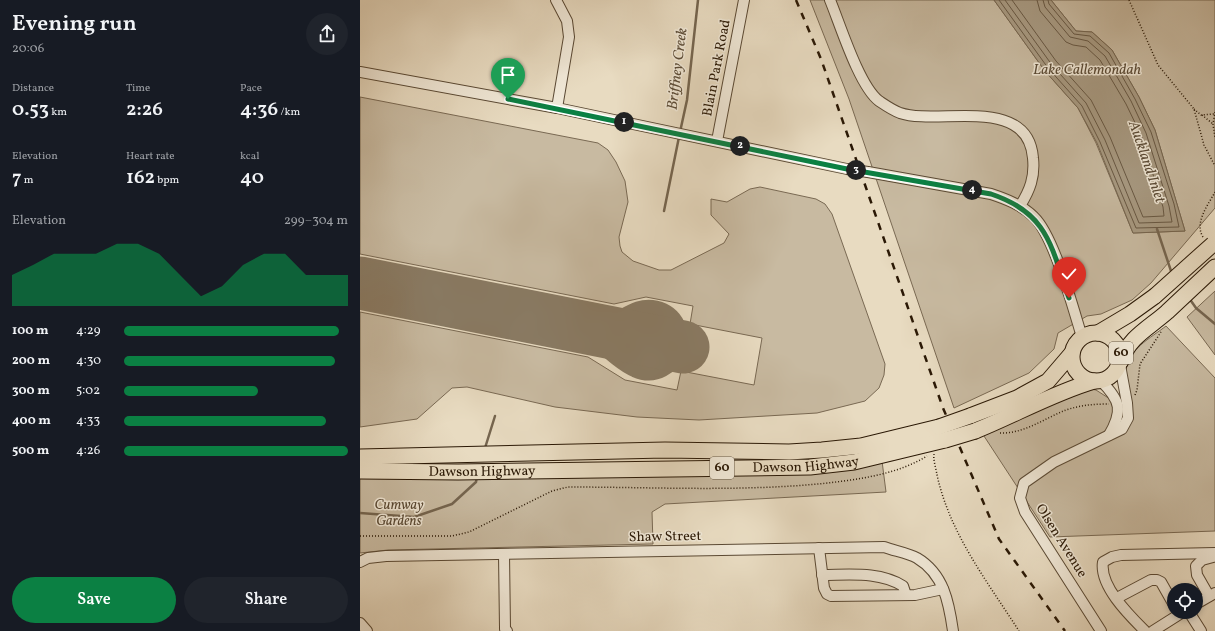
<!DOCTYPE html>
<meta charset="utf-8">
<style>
:root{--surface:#171b24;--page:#20242c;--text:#f1f3f6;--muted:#9ea1a6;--accent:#0b8043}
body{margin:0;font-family:Vollkorn,serif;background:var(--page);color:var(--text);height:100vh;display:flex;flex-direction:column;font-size:15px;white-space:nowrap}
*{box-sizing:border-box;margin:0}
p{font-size:13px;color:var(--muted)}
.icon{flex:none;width:22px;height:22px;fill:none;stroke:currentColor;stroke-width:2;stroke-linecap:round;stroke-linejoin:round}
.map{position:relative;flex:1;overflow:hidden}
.side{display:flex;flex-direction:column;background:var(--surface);width:360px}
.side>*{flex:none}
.buttons{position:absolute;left:807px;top:583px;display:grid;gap:8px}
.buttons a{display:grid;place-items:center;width:36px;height:36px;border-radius:50%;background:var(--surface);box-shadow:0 2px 6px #0003;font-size:20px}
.pin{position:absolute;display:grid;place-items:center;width:34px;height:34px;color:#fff;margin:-41px -17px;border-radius:50% 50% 50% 0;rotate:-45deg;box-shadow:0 0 4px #0007}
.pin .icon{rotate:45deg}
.km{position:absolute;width:20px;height:20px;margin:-10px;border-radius:50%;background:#222;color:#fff;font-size:11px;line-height:20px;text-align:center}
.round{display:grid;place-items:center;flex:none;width:42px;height:42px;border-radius:21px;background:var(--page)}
.head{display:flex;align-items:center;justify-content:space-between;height:68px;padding:0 12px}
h1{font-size:22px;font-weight:600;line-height:30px}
.metrics{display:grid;grid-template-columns:repeat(3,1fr);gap:6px;height:68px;padding:4px 12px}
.metrics div{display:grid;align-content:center}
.metrics b{font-size:20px;font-weight:600}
.metrics small{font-size:11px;font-weight:400}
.metrics p{font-size:11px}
.chart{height:112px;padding:8px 12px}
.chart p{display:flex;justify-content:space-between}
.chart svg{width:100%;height:72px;margin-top:4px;fill:var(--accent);opacity:.7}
.primary-button{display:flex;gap:8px;margin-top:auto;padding:8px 12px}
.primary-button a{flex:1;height:46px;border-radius:24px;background:var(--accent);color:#fff;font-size:16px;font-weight:600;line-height:46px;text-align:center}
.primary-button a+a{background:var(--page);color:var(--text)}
ul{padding:0 12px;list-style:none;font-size:13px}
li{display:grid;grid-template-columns:64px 48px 1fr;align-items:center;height:30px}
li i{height:10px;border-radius:5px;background:var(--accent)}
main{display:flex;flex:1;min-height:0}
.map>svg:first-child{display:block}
</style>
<main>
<section class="side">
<div class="head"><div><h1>Evening run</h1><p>20:06</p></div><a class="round"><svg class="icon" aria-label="share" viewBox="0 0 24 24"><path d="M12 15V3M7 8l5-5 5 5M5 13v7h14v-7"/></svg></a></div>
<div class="metrics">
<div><p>Distance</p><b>0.53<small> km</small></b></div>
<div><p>Time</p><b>2:26</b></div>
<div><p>Pace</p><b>4:36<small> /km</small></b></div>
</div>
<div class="metrics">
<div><p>Elevation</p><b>7<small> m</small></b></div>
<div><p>Heart rate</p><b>162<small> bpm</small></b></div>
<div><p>kcal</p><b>40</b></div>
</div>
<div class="chart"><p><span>Elevation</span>299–304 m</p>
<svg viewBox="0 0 160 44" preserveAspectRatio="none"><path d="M0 44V25L10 19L20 12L30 12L40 12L50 6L60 6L70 12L80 25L90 38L100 32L110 19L120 12L130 12L140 25L150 25L160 25V44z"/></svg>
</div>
<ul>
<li><b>100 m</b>4:29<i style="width:96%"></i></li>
<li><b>200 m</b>4:30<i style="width:94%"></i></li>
<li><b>300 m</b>5:02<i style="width:60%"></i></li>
<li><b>400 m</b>4:33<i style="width:90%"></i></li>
<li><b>500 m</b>4:26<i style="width:100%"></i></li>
</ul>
<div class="primary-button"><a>Save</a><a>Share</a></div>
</section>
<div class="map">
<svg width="855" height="631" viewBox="0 0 855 631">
<rect width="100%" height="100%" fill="#e8dbc1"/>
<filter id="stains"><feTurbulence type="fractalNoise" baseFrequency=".005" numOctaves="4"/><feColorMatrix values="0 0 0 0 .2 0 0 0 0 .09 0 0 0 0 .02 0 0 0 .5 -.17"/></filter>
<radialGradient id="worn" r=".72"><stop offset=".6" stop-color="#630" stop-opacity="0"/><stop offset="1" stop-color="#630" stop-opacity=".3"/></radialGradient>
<g fill="#c8baa1" stroke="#796953">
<polygon points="450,0 634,0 685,71 718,108 736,143 773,233 825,231 795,130 779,97 752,50 732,32 716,31 691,0 855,0 855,208 791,283 772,300 741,314 727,316 698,333 694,349 669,373 594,408 489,99"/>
<polygon points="0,97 238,143 248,150 256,162 265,181 268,202 259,237 260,246 262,252 273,261 299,270 311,270 364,243 369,234 351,215 351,199 367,202 390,189 400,187 456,199 465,204 472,214 525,364 524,375 519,388 505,401 457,413 339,420 277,417 195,407 107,387 92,388 57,419 0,427 0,312 228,357 265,380 317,390 321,371 394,385 402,338 330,324 333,306 286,297 254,304 0,254"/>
<polygon points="855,291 855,355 827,317"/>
<path d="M806,326L855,378V531L690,537L622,433L731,389L736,390L750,399L768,390C767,384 764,377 764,371C766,351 792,337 806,326Z"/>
<polygon points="522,461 526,492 305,504 292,512 293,544 28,550 0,553 0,477"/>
</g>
<polygon fill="#a79981" stroke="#75654f" points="634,0 691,0 716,31 732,32 752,50 779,97 795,130 825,231 773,233 737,143 718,108 685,71"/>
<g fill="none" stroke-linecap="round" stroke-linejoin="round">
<g stroke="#685843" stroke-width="1">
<polyline points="639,0 688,68 722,106 740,142 776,228 819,227 814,204 791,132 775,99 749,53 730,36 714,34 689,4 688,0"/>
<polyline points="645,0 692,65 726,103 745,140 779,223 812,222 809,206 786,133 771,101 745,56 728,41 710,37 685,7 683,0"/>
<polyline points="652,0 696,61 731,100 750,137 783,217 804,216 803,207 781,135 766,104 740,60 726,47 713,45 706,42 680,11 677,0"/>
</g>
<g stroke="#75654f" stroke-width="2.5">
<polyline points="320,132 327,100 338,0"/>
<polyline points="304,211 319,137"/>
<polyline points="797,229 812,274"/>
<polyline points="829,298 836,308 855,324"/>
<polyline points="125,448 135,416"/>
<polyline points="0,513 54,517 92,504 116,482 117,476"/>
</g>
<path stroke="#897a63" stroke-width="21" d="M184,320C201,322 225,330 241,328C261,326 275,306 295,311C336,321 315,384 276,367C261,361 239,338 226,328"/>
<polyline stroke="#897a63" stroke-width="53" points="0,283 323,347"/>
<defs>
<g id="minor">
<polyline points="196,0 207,21 209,37 197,108"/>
<path d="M470,0C480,24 499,86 519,101C525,105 532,110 540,113C578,126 668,94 673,158C675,177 670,190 660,206"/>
<polyline points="0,72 197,108 487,169"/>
<polyline points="357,141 384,0"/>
<path d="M508,172L631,194C646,199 662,205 674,217C694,236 713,308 722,337"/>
<path d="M741,381C761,401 763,411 749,435"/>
<polyline points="459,548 464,588 467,594 471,596 555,595 583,589"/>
<polyline points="144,554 145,629 147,631"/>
<path d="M0,562L8,558L26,556L524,547C535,551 548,553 557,558C584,574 589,603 593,631"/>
<path d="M462,575C489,575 519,571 543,586L546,595"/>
<polyline points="849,596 837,575 836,566 842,560 853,557"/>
<polyline points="757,598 791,580 797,580 801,582 814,605"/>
<polyline points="836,604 855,593"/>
<polyline points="829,612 841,631"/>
<polyline points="0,623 7,631"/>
<polyline points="741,631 665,512 660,498 664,483 694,462 762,429 768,418 767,403 760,365"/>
<path d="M785,631C770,616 739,586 743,562L752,557L761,555L855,553"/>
<polyline points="793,631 823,612"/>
</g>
<g id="highway">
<circle cx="736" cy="357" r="24"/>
<polyline points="738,333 770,314 795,296"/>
<path d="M761,361C769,337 789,328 807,312C823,297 839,282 855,267"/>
<polyline points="610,416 657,398 688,381 712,353"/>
<path d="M615,431C655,415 693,393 734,381"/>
<polyline points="0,457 305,450 429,452 462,450 501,446 579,427"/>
<path id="s1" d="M0,471L98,472L450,467L494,462L585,440"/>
</g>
</defs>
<use href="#minor" stroke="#5a4934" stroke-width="12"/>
<use href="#highway" stroke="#2a1805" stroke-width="17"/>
<g stroke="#2a1805" stroke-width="1.5" stroke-dasharray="1 2" stroke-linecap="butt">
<polyline points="769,0 798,65 834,109 844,145 855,166"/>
<polyline points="834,109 841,115 854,114"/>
<polyline points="855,112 853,124 855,138"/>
<polyline points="842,115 853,124"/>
<path d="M843,237C834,223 848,205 855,192"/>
<polyline points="775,395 777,390 780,364 801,332"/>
<path d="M640,433C664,434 685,418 706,410C721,405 734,404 749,404"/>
<path d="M574,454C573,460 576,468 577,475C590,534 627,581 659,631"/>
<path d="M0,536H92L109,532L192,491L208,487C294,487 382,492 468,483C501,479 538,474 567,456"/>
</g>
<use href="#minor" stroke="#f0e8d7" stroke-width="10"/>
<use href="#highway" stroke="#e8dbc1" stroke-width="15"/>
<polyline stroke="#2a1805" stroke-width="2.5" stroke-dasharray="7 7" stroke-linecap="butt" points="436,0 461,59 583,408 639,539 705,631"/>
<defs>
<polyline id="minor-bridge" points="487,169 508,172"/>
<g id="highway-bridge">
<polyline points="795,296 853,244"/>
<polyline points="579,427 610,416"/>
<polyline points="585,440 615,431"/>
</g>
</defs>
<use href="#minor-bridge" stroke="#5a4934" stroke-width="12" stroke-linecap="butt"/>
<use href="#highway-bridge" stroke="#2a1805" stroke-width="17" stroke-linecap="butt"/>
<use href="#minor-bridge" stroke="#f0e8d7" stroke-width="10"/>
<use href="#highway-bridge" stroke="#e8dbc1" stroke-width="15"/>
</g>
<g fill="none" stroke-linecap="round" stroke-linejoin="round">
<defs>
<path id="route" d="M148,99L487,169L631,194C688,213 691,246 709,298"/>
</defs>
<use href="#route" stroke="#fff" stroke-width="8"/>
<use href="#route" stroke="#0b8043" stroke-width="5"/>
</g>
<g text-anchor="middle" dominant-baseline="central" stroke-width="3" stroke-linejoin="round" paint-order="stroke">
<g fill="#f0e8d7" stroke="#655644" stroke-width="1">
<rect x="749" y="342" width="24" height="22" rx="3"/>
<rect x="350" y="457" width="24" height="22" rx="3"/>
</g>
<g font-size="13" font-weight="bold" fill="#2a1805">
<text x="761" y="353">60</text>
<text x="362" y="468">60</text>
</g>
<g font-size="14" fill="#2a1805" stroke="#f0e8d7">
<text transform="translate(357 68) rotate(-79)">Blain Park Road</text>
<text stroke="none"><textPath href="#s1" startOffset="446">Dawson Highway</textPath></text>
<text stroke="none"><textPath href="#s1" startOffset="122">Dawson Highway</textPath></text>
<text transform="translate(305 537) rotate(-1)">Shaw Street</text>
<text transform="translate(701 541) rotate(58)">Olsen Avenue</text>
</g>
<g font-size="14" font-style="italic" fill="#594934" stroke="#f0e8d7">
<text x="39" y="505">Cumway<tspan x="39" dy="16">Gardens</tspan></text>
</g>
<g font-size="15" font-style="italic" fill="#5c4c37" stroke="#f0e8d7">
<text transform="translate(318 69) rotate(-83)">Briffney Creek</text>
<text x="727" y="70">Lake Callemondah</text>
<text transform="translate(786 162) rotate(71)">Auckland Inlet</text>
</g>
</g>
<rect width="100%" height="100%" filter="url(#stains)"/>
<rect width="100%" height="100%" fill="url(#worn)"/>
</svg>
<div class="buttons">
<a><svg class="icon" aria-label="locate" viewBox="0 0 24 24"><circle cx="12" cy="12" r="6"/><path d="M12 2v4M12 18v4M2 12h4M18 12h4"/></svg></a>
</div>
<div class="pin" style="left:148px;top:99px;background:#1e9e55"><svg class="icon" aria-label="arrive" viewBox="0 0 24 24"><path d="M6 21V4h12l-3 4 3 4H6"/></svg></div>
<div class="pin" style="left:709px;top:298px;background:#d93025"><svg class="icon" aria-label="check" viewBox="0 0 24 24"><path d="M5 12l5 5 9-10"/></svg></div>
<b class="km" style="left:264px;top:122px">1</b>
<b class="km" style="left:380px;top:146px">2</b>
<b class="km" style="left:496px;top:170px">3</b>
<b class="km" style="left:612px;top:190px">4</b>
</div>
</main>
